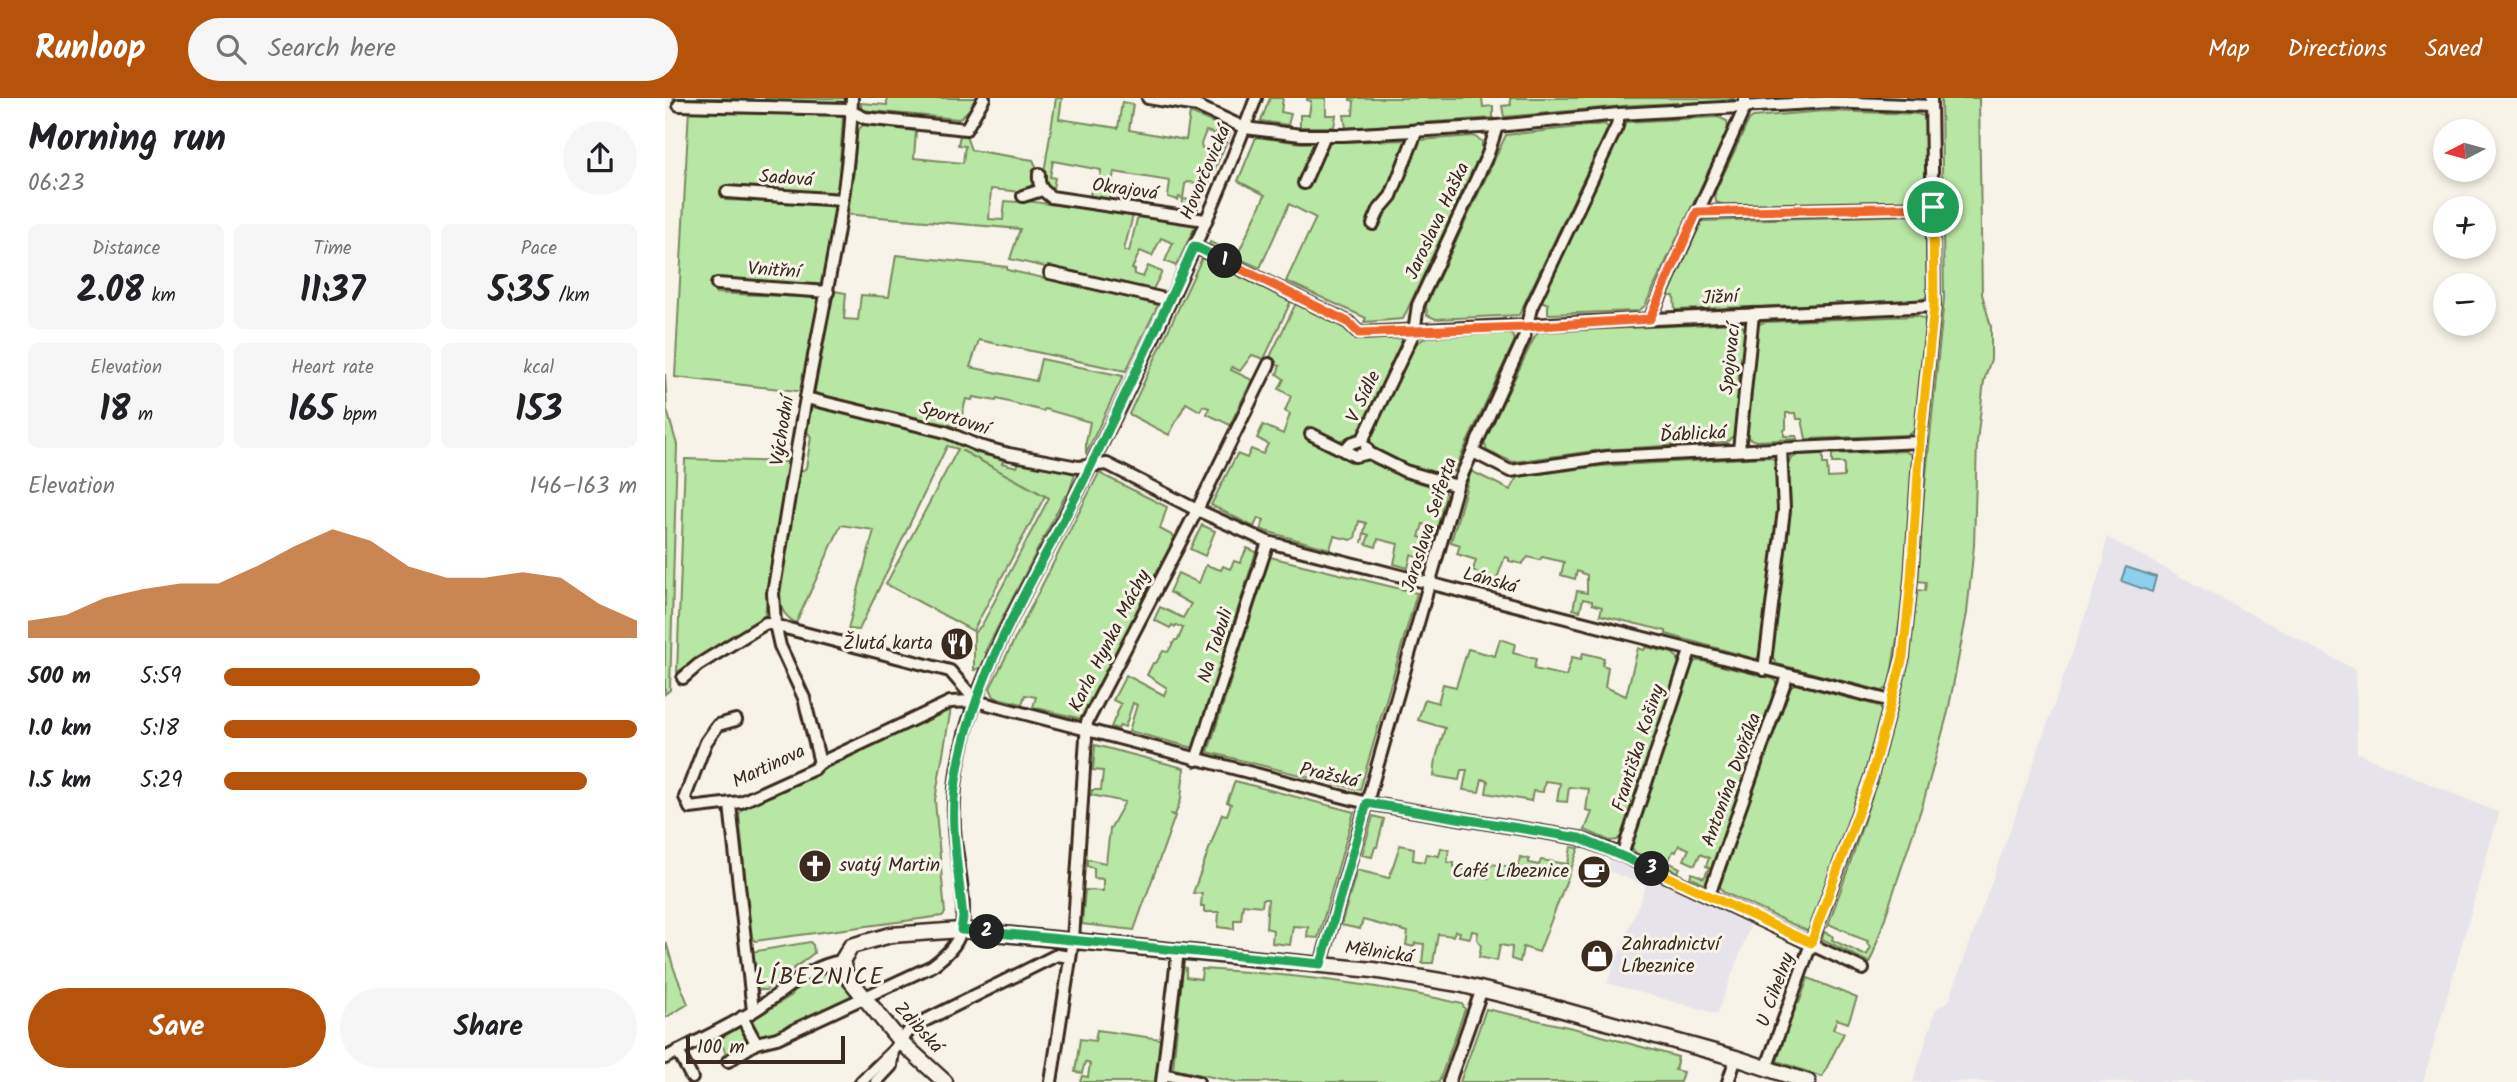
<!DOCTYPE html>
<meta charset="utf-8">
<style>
:root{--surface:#fff;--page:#f6f6f6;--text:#202124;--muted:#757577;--accent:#b45309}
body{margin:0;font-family:Kalam,sans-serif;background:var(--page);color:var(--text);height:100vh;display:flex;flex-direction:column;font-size:26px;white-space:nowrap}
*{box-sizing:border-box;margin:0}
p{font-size:23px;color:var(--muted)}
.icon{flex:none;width:38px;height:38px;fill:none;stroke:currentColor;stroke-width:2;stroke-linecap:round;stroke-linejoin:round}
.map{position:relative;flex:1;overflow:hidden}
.side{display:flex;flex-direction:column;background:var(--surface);width:665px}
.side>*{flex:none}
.needle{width:46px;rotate:264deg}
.buttons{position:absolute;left:1768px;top:21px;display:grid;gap:14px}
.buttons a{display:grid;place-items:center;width:63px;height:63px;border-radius:50%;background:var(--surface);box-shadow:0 4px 10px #0003;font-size:35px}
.scale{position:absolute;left:21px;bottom:18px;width:159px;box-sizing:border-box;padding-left:7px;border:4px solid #3b2a1e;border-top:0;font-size:19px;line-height:24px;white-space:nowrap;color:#3b2a1e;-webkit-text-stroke:5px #f7f3e8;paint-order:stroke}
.pin{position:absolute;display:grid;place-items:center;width:60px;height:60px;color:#fff;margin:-30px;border:4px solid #fff;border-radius:50%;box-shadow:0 2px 7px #0007}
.km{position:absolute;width:35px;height:35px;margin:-18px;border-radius:50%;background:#222;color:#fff;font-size:19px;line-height:35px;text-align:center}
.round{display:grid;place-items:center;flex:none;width:74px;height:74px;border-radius:37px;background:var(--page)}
.overview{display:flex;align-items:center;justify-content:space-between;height:119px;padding:0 28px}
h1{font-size:38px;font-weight:700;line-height:52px}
.stats{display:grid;grid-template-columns:repeat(3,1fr);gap:10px;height:119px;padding:7px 28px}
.stats div{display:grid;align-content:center;border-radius:10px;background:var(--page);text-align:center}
.stats b{font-size:35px;font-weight:700}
.stats small{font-size:19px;font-weight:400}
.stats p{font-size:19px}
.chart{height:196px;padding:14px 28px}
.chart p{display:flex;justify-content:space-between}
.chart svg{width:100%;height:126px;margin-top:7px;fill:var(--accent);opacity:.7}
.action{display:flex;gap:14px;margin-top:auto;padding:14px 28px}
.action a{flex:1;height:80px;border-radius:42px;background:var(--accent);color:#fff;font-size:28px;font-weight:700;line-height:80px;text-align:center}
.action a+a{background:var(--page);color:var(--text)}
ul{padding:0 28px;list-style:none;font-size:23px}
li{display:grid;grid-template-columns:112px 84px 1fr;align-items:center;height:52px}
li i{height:18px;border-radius:9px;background:var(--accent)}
header{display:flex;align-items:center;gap:42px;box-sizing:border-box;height:98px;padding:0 35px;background:var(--accent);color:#fff}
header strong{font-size:33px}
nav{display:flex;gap:38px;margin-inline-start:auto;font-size:24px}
.search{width:490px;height:63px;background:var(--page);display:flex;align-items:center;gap:18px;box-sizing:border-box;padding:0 24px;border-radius:38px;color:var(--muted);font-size:26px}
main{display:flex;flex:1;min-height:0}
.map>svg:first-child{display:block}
</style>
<header>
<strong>Runloop</strong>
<div class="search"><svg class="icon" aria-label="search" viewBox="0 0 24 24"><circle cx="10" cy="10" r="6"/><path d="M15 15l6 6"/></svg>Search here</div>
<nav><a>Map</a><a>Directions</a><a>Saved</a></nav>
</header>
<main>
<section class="side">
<div class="overview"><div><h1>Morning run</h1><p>06:23</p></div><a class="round"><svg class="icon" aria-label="share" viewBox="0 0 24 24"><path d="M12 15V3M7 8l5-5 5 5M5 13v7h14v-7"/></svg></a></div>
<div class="stats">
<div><p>Distance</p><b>2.08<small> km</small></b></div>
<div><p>Time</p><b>11:37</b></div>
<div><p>Pace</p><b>5:35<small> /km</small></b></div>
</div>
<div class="stats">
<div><p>Elevation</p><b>18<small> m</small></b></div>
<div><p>Heart rate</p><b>165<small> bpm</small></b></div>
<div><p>kcal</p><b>153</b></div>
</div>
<div class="chart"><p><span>Elevation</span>146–163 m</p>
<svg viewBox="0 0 160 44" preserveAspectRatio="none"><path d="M0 44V38L10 36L20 30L30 27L40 25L50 25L60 19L70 12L80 6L90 10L100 19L110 23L120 23L130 21L140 23L150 32L160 38V44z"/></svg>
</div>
<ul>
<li><b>500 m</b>5:59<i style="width:62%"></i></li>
<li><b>1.0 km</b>5:18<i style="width:100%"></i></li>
<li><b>1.5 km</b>5:29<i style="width:88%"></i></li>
</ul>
<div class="action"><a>Save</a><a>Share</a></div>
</section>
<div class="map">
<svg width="1852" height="984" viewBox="0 0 1852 984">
<rect width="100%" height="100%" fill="#f7f3e8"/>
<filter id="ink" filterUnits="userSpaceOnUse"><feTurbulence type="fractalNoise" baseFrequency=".0143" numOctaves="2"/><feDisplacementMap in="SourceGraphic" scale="14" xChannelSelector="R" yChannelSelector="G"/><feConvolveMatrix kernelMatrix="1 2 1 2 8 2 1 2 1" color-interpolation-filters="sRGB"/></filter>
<g filter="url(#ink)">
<g fill="#e7e3ea">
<polygon points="1441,439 1691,572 1692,655 1834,715 1758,984 1248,984 1271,911 1284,903 1361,687 1439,463"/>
<polygon points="946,761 1086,826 1052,916 942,885 981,788 942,772"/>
</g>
<g fill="#b8e6a4" stroke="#7a8861" stroke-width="2">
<polygon points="8,0 88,0 87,8 10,5"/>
<polygon points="100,0 182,0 182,6 100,3"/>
<polygon points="222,0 311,0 307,9 294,21 196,12 196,5 222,7"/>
<polygon points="391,0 397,0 394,21 453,30 457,4 468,6 464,32 521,42 525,15 554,27 551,36 541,33 536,46 537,50 545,53 549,52 554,39 559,41 563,31 565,36 531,114 517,112 518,101 531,103 534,88 532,85 523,84 520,86 518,100 514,99 513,102 503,99 505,83 449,74 444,101 425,98 427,87 434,88 436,72 388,63 385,79 390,80 388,90 383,89 378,81"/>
<polygon points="605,0 618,0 616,14 626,16 623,27 596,23"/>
<polygon points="642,0 661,0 661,17 671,17 669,29 635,29 635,17 644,17 646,3 642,2"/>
<polygon points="685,0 817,0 818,9 828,8 828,20 681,30 679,17 688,17 689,3 685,2"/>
<polygon points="845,0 1070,0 1063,3 969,7 839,19 837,8 846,7"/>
<path d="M1276,0H1314L1317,196L1326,229V261L1319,283L1312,344L1309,447L1302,515L1283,614L1259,702L1205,865L1157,841L1159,834L1168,838L1167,842L1197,856L1202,857L1206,849L1202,846L1203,843L1187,837L1178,831L1177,832L1164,826L1162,830C1194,743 1223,653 1242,562C1247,539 1249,515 1252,492L1260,493L1261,484L1253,483L1258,407L1279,201Z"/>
<polygon points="24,10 178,17 173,96 60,91 60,102 171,107 159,190 50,184 50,195 158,200 140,294 10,279"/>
<polygon points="1160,13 1252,16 1259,18 1262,24 1263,94 1260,101 1254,103 1059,107 1051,104 1050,94 1084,22 1088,19"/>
<polygon points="1053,19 1062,23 1063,32 980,208 972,213 883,216 883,206 876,203 961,24"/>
<polygon points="940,26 943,30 854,217 771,221 762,217 761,207 841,37"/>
<polygon points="198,27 251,33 249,60 298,65 300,48 293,47 295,37 301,38 306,52 368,62 371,68 366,90 358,94 326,91 324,121 338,122 340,103 353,104 354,102 468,117 459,152 464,154 473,117 532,125 511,168 500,163 508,145 496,140 487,158 475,153 467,171 470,172 469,176 478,179 483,168 497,174 487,193 345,161 355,131 179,116 184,83 188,83 192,33"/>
<polygon points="808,38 817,43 817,52 738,221 699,224 701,220 621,183 651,120 624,106 595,170 544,147 545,144 573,156 600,97 573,83 591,39 637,45 746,42 718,115 729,100 755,42"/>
<polygon points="1253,117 1261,121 1263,128 1265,192 1261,199 1256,202 1010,212 1009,198 1000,198 1037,123"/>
<polygon points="231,157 342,169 342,172 494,205 461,273 314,242 305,269 371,283 376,261 458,278 421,356 421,344 425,324 380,311 378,313 332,301 331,303 308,299 307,302 301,301 294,329 149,297 169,193 181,195 179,221 193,222 196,197 224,199"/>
<polygon points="537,160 626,203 599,261 587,257 575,273 567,269 566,272 587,282 565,327 542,316 544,310 538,308 535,313 521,305 504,337 464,316"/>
<polygon points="631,205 679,227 691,240 736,239 738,244 695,336 673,343 648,331 643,340 692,364 703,360 738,378 776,387 781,397 772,430 758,426 754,439 767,442 761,462 746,457 743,470 729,466 733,446 713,441 711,449 701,446 704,437 699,435 697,445 701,425 694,423 690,440 686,442 669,438 665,451 600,433 596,431 599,422 593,420 589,429 546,407 572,356 582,360 586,351 598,356 603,346 592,340 598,327 618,336 625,316 620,313 626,298 614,291 619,281 612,276 615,268 603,263"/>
<polygon points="1252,218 1259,221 1262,229 1251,328 1248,334 1242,337 1141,341 1137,321 1132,321 1131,315 1121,315 1121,331 1119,332 1119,338 1132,338 1132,341 1091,343 1083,340 1081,332 1091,232 1094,226 1101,224"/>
<polygon points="1074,225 1080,231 1069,337 1062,344 936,352 848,364 822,353 819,344 870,238 874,234"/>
<polygon points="831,235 846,236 850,242 789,373 780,379 742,368 707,351 704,340 749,247 765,237"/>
<polygon points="0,276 2,312 12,347 5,592 0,596"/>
<path d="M152,308L277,336L340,359L337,365L352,369L355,362L410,376L403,398H400L320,554L323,558L318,569L309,572V535L317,527L384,400L296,352L380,398L308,533L221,486L293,351L282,348L194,532L183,531L209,432L176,427L131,525C117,517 114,507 113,492L132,377L141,370L146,339L141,332L145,311Z"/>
<polygon points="1239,353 1246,356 1249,365 1244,406 1247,407 1242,479 1224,589 1217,593 1112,566 1107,559 1126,412 1124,367 1127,360 1133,357 1158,356 1158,366 1162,366 1163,380 1179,379 1179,365 1167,365 1167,356"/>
<polygon points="1102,359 1109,361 1113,366 1114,411 1097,556 1091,561 1001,536 1001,533 935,517 937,509 927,506 927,503 918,501 915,513 908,511 912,493 922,495 922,477 912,473 910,481 896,477 899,464 877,459 875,462 863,459 857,466 844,463 844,460 840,459 828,491 814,488 816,477 808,472 811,462 792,456 795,447 786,444 806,373 845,392 852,379 936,368"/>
<polygon points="20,361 124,364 99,522 12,574"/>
<polygon points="434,375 502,409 495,431 510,439 417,621 368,609 371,599 360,597 357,606 329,599 325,590"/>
<polygon points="537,427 550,433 540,458 525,451"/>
<polygon points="582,450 591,454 529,650 464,633 472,607 468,605 460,629 455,627 453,631 446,629 456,606 448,602 461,577 499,597 502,590 482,577 488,565 491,565 498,553 503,554 510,542 513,542 518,530 511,527 510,529 507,527 505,530 489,522 495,509 518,520 526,506 504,494 513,475 534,485 541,467 556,472 558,468 565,471 569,463 575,465"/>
<polygon points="605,459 752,495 695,692 543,654"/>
<polygon points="835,541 850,546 848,555 871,561 869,571 901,578 907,559 916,561 918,555 939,560 937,567 943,569 940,589 961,598 973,550 979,552 981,549 1007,555 1013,560 1013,568 957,737 952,742 945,743 920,732 927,714 921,712 924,691 904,689 902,704 892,703 895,685 880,683 878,694 868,693 866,703 821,695 823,683 817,681 814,694 798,692 802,672 796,672 794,682 769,678 771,660 780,630 753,622 760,601 773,605 778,586 791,589 803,551 830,558"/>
<polygon points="1030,563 1037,563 1109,581 1112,587 1045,783 1039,786 1025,779 1027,775 1039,780 1044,770 1041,768 1044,760 1035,756 1030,767 1019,762 1024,751 1014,747 1011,754 1008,753 1003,764 1015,770 1013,774 971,755 967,750 967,742 1025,569"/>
<polygon points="1130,586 1214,608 1218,615 1191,707 1148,830 1142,833 1058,794 1055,788 1123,590"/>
<polygon points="286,610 270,702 280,815 277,818 90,843 86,839 74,716 77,711"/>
<polygon points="430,647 519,670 516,701 510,717 505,716 510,718 469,832 417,826 420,792 438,793 438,781 429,780 429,770 422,768 422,761 441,765 445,731 460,704 426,697 427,692 436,692 438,673 428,672"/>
<polygon points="570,683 689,714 653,840 642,839 643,829 628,828 625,847 607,845 608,832 601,830 603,801 598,801 597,808 578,806 576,822 569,822 569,831 553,829 554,814 539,814 539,808 536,808 537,796 528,795 557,716 562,717 566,706 562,704"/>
<polygon points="708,718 719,721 712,749 710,749 707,759 697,757"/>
<polygon points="735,747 749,750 748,762 759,764 761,756 774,758 776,750 784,752 782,764 789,765 789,769 815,774 815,778 823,780 826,766 848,769 846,779 851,780 855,759 864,761 864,765 874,767 876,762 903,766 906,749 914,750 874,854 858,849 855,864 846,861 847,849 835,847 832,863 814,859 816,848 812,841 813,834 807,833 805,840 794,838 795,834 790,833 788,838 773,836 768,865 757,865 759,846 750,845 749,849 741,847 743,834 698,822 695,831 676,827 692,772 724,780"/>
<polygon points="1,844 9,871 23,906 0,920"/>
<polygon points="145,844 148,847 149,855 101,892 91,892 86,854"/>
<path d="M518,869L521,870V879L536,881L537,871C623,876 714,886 797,906L800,911L774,984H571L508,971Z"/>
<polygon points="164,873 173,879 190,896 185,902 63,961 55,941 127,897 130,888 146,878"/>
<polygon points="1143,880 1192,900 1183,925 1172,921 1168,931 1179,935 1157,979 1112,963 1117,948 1114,947 1130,904 1134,905"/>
<polygon points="821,911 912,931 1013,959 1010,972 1018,974 1015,984 795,984"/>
<polygon points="432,932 496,941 490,984 415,984 417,978 423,979 425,966 420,964 417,975 410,974 415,941 430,943"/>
</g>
<polygon fill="#8cd0ed" stroke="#6c8e9a" stroke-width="2" points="1461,469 1491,479 1487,494 1456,483"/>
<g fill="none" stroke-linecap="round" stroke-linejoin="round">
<defs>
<g id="minor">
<polyline points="483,0 532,8 580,30 636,37 678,37 832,28 954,16 1164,4 1266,8"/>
<polyline points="14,7 181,11 200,20 301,31 319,0"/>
<path d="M374,76C373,88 377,92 386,99L540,122"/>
<polyline points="639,85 660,37"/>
<polyline points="62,94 177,102"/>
<polyline points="358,98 377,92"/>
<polyline points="1032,114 1268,109"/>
<polyline points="708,126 714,112 726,98 752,32"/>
<polyline points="529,148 683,224 694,235 1269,208"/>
<polyline points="385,175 504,202"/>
<polyline points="52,186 163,194"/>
<polyline points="985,221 1080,9 1080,0"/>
<polyline points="141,300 281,334 314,348 344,356 413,369 442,366 532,412 603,444 1226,603"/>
<polyline points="646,336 690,358 704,355 701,349"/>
<polyline points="1074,352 1088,216"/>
<polyline points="679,353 686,345 698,341 749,234 753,207 823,56 832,28"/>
<polyline points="808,354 845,373 943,359 1255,344"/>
<polyline points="704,355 740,373 792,388"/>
<polyline points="1099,572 1119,412 1116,351"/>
<polyline points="18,580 33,567 101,525 285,573 311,603"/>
<polyline points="71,622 53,627 41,644 20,699 25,710 76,704 149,671 155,665 285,604 311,603 702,705 914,740 957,757 1198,871"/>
<polyline points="531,662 603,444"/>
<path d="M155,665L139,600L115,548L110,526L108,495C119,430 129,365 141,300C159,201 184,102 187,0"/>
<polyline points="65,707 88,913"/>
<polyline points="957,757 1025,553"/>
<polyline points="1044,797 1122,578"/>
<polyline points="656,866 792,388 859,240 866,210 952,28 954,16"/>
<polyline points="77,919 91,945"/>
<polyline points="13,953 27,980"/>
<path d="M0,960C30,944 63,929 92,911C120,893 143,868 177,863"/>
<path d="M63,963L91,945L112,940L267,868C280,858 292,848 296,832C302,806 293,768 290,742C286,704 291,668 301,632C325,548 377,465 416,387C480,261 541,132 591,0"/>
<polyline points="1101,971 1206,679 1238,559 1246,482 1255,344 1269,208 1266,0"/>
<polyline points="498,976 533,984"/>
<polyline points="196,984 228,953 247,929 392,857 405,859"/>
<polyline points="211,984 226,968 228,953"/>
<polyline points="386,984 408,842 422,624 532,412 604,266"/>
<polyline points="497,984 513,853"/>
<polyline points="784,984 817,891"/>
<polyline points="1063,984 1071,960"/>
</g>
<polyline id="major" points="280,984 235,943 181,877 177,863 186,848 226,837 296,832 708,872 794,886 876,906 1071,960 1143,984"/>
</defs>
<use href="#minor" stroke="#3b2a1e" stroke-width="16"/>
<use href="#major" stroke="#3b2a1e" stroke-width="19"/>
<use href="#minor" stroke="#f7f3e8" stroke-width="10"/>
<use href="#major" stroke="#f7f3e8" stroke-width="14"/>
</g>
</g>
<g fill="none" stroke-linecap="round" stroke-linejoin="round" filter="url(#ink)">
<defs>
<polyline id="split-1" points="560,163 683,224 694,235 860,229 985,221 1032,114 1268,109"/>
<path id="split-2" d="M322,834L296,832L298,820C294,775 284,728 291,683C306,581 363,492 409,402C451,318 490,233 529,148L560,163"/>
<polyline id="split-3" points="322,834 656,866 702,705 914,740 987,771"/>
<polyline id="split-4" points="987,771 1146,845 1206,679 1238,559 1246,482 1255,344 1269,208 1268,109"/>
</defs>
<use href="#split-1" stroke="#fff" stroke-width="14"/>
<use href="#split-2" stroke="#fff" stroke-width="14"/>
<use href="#split-3" stroke="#fff" stroke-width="14"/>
<use href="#split-4" stroke="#fff" stroke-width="14"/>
<use href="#split-1" stroke="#f0652b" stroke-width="9"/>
<use href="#split-2" stroke="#22a559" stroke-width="9"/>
<use href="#split-3" stroke="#22a559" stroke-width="9"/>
<use href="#split-4" stroke="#f5b400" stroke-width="9"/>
</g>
<defs>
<symbol id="restaurant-disc" viewBox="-11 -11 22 22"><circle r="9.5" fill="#3b2a1e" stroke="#f7f3e8"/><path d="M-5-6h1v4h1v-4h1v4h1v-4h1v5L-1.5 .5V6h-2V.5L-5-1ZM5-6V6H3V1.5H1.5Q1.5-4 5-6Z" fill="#fff"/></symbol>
<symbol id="church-disc" viewBox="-11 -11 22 22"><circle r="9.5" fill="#3b2a1e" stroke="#f7f3e8"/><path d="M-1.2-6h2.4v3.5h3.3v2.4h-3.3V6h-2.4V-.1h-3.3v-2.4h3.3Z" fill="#fff"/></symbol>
<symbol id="cafe-disc" viewBox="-11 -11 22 22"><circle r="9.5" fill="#3b2a1e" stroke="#f7f3e8"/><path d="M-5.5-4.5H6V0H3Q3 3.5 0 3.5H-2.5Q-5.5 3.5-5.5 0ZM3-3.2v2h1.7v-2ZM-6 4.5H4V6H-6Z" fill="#fff"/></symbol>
<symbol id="shop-disc" viewBox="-11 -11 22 22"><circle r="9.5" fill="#3b2a1e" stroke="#f7f3e8"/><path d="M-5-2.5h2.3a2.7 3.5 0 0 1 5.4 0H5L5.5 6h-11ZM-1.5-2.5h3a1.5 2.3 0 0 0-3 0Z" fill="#fff"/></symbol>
</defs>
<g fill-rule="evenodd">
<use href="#restaurant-disc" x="273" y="527" width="38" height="38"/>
<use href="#church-disc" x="131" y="749" width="38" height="38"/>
<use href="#cafe-disc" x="910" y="755" width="38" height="38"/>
<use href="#shop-disc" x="913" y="839" width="38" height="38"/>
</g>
<g text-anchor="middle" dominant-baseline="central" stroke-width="6" stroke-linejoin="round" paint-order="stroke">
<g font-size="19" fill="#3b2a1e" stroke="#f7f3e8">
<text transform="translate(541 75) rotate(-67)">Hovorčovická</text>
<text transform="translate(121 81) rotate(4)">Sadová</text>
<text transform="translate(460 92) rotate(8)">Okrajová</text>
<text transform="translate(773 123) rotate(-65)">Jaroslava Haška</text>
<text transform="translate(109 173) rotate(4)">Vnitřní</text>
<text transform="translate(1055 200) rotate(-3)">Jižní</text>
<text transform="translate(1066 261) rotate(-84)">Spojovací</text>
<text transform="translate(699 299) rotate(-64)">V Sídle</text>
<text transform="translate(289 321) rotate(18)">Sportovní</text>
<text transform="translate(118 333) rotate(-81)">Východní</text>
<text transform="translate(1028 337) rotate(-3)">Ďáblická</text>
<text transform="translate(765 427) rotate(-72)">Jaroslava Seiferta</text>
<text transform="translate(825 483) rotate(15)">Lánská</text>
<text transform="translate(445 543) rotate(-63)">Karla Hynka Máchy</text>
<text transform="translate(551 548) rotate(-72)">Na Tabuli</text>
<text transform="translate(974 650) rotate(-72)">Františka Košiny</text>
<text transform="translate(104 669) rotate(-25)">Martinova</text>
<text transform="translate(664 678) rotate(13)">Pražská</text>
<text transform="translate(1067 682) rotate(-70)">Antonína Dvořáka</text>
<text transform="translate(714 855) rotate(8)">Mělnická</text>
<text transform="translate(1111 892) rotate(-70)">U Cihelny</text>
<text transform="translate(253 930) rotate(47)">Zdibská</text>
</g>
<g font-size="19" fill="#3b2a1e" stroke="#f7f3e8" text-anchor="end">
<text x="268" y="546">Žlutá karta</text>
<text x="174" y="768" text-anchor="start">svatý Martin</text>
<text x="904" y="774">Café Líbeznice</text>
<text x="956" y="847" text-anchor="start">Zahradnictví<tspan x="956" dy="22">Líbeznice</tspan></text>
</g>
<g font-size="23" letter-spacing="2" fill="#3b2a1e" stroke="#f7f3e8">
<text x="155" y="880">LÍBEZNICE</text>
</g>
</g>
</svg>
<div class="buttons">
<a><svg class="needle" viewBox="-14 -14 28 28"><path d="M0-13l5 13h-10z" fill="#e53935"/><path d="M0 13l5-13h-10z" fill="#757577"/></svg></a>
<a>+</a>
<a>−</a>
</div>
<div class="scale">100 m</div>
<div class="pin" style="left:1268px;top:109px;background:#1e9e55"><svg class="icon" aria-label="arrive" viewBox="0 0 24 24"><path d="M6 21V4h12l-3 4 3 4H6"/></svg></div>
<b class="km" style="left:560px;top:163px">1</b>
<b class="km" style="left:322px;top:834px">2</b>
<b class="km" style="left:987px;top:771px">3</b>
</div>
</main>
